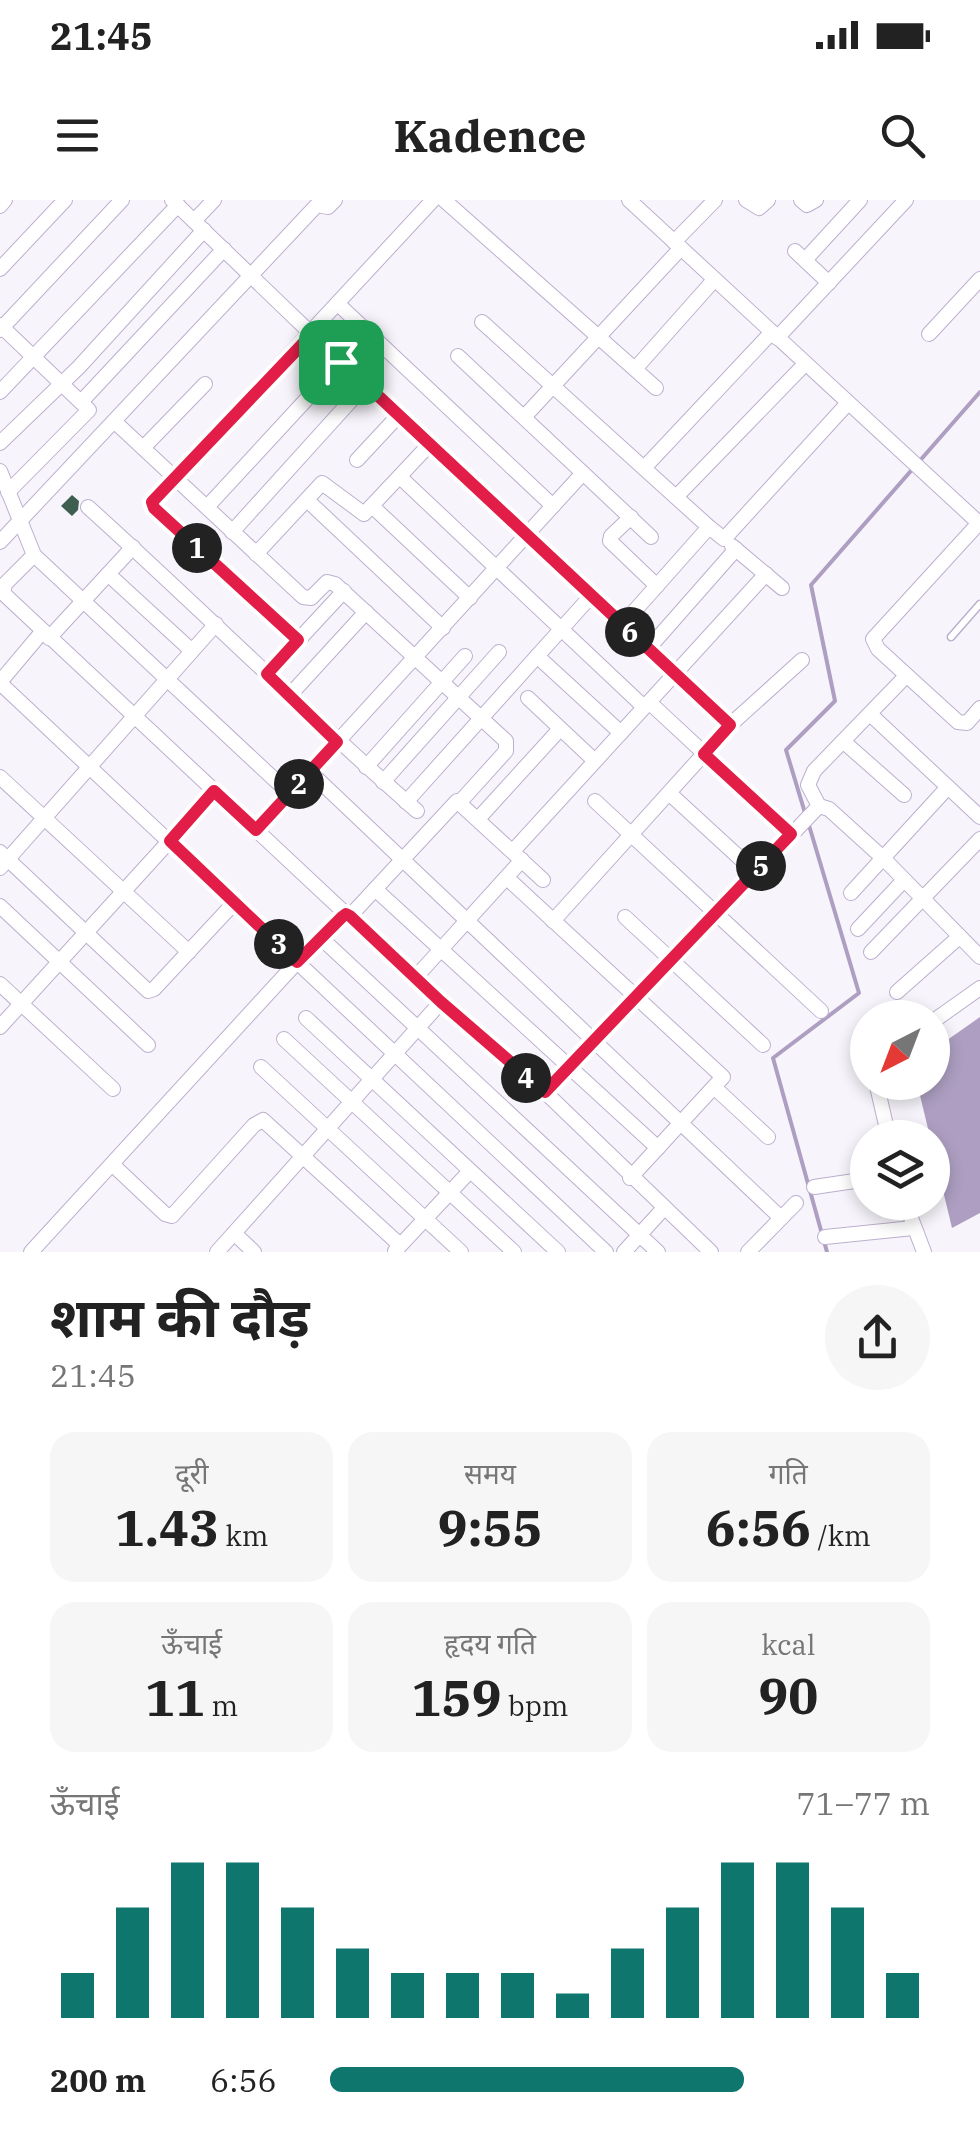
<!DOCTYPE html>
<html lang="hi">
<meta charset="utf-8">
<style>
:root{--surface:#fff;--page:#f6f6f6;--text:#222;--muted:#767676;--accent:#0f766e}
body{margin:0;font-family:"IBM Plex Serif","Noto Sans Devanagari",serif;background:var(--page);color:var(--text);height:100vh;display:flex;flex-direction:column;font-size:38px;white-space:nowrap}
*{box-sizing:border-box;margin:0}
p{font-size:32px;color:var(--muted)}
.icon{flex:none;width:55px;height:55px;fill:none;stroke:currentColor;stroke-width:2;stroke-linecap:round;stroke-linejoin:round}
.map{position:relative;height:1052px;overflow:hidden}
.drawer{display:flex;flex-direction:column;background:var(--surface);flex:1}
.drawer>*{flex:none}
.needle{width:65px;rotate:222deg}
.fabs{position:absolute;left:850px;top:800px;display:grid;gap:20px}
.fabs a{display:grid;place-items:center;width:100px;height:100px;border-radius:50%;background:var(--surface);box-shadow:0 5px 15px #0003;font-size:50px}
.pin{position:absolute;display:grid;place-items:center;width:85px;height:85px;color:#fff;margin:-42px;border-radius:20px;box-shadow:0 5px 15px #0006}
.km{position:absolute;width:50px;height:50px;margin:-25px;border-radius:50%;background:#222;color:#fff;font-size:28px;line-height:50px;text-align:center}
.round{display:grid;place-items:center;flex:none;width:105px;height:105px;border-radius:52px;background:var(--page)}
.headline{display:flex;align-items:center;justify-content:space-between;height:170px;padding:0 50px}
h1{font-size:55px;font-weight:700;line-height:75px}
.figures{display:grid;grid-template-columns:repeat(3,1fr);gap:15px;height:170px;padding:10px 50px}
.figures div{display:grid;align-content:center;border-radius:25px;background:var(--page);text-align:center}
.figures b{font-size:50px;font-weight:700}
.figures small{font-size:28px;font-weight:400}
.figures p{font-size:28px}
.chart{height:280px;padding:20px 50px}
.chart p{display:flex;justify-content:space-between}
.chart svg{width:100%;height:180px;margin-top:10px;stroke:var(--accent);stroke-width:6}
ul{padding:0 50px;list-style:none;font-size:32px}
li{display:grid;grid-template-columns:160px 120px 1fr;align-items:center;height:75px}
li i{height:25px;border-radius:12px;background:var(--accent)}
.status{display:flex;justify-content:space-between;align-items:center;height:70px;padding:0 50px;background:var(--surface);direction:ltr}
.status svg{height:28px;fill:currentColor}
header{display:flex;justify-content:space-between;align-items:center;height:130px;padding:0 50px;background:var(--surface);font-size:45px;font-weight:700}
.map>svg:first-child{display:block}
</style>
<div class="status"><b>21:45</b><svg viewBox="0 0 49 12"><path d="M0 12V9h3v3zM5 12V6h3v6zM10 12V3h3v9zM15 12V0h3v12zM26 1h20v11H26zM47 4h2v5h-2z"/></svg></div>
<header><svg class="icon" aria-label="menu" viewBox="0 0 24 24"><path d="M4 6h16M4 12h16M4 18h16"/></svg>Kadence<svg class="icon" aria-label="search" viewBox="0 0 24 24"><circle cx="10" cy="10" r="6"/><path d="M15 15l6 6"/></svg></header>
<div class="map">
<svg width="980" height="1052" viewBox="0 0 980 1052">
<rect width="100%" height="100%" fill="#f7f5fb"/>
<polygon fill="#ae9fc2" points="980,817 980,1013 952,1028 917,883 932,882 933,850"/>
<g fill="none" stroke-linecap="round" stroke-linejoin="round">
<g stroke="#ae9fc2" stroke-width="4">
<polyline points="805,613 786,550 835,501 811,385 980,192"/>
<polyline points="808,622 859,793 773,858 827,1052"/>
</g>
</g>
<polygon fill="#3e5f50" points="72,295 79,301 78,310 72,316 61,306"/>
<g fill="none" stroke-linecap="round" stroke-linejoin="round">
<defs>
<polyline id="lane" points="951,437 980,404"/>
<g id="street">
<polyline points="172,0 372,192 730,525"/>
<polyline points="444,0 656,188"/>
<polyline points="629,0 980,324"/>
<polyline points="746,0 759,8 768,0"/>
<polyline points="801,0 807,5 816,0"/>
<polyline points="0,6 5,0"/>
<polyline points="194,21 214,0"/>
<polyline points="674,42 715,0"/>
<polyline points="795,51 829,83"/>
<polyline points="805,60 860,0"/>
<polyline points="0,69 65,0"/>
<polyline points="338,104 553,306"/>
<polyline points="482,122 709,327"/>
<polyline points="0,125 89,210 8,292"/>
<polyline points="0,130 122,0"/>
<polyline points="929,134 980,79"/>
<polyline points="777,138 906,0"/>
<polyline points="635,169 714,80"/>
<polyline points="0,192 178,5"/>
<polyline points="81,202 224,49"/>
<polyline points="525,216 681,48"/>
<polyline points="115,222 303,397 311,398 327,382 335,384 506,541 506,551 460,602"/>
<polyline points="0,243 79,167 204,30"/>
<polyline points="143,248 205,184"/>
<polyline points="357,260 398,216"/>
<polyline points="644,268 771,133"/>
<polyline points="0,271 34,355 5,384 3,393 346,714"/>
<polyline points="583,273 651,337"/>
<polyline points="400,277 644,507"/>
<polyline points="676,297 805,164"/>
<polyline points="307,300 443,428"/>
<path d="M88,307C199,407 304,512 417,611"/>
<polyline points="207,307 341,162"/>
<polyline points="373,307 470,398"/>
<polyline points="631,317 611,336 610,341 657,386"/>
<polyline points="979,323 873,439 878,449 958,522 967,523 980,508"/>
<polyline points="232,332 365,185"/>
<polyline points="0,342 317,5 328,7 335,0"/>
<polyline points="732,346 782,388"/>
<polyline points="256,354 322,283 364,314 429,245"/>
<polyline points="34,355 290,594"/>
<polyline points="108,374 192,451"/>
<polyline points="622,425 709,327 724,339 848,203"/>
<polyline points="49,438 133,347"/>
<polyline points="298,440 154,309 152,303 433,0"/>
<polyline points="648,449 736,349"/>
<polyline points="537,456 621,533"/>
<polyline points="267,474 344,391"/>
<polyline points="0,482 42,432"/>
<polyline points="0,483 606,1052"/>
<polyline points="289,496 366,412"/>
<polyline points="528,498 595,561"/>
<polyline points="649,502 791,634"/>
<polyline points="870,514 980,617"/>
<polyline points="844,542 904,595"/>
<polyline points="366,567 465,456"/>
<polyline points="310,572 781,1018"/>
<polyline points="0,577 189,752"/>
<polyline points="383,582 499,452"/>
<polyline points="669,593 755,672"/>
<polyline points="595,601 821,811"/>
<polyline points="406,602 591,396"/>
<polyline points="819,606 808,585 814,571 906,476"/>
<polyline points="478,619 560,529"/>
<polyline points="256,631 583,273 458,156"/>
<polyline points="513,651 766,374"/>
<polyline points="0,652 148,791 154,789 235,702"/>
<polyline points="0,668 216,424"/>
<polyline points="507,678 723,877 630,978"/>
<polyline points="375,689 658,948"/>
<polyline points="851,693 948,587"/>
<polyline points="0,706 148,845"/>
<polyline points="350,716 457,601 543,680"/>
<polyline points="625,717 763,845"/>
<polyline points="553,721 730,525 802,460"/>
<polyline points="858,729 904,680"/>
<polyline points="321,738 658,1052"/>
<polyline points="871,752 980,639"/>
<polyline points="415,778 522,660"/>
<polyline points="0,784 113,889"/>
<polyline points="897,792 958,738"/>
<polyline points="306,818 558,1052"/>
<polyline points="932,822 980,788"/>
<polyline points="0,827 215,591"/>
<polyline points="284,839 514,1052"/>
<polyline points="261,867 461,1052"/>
<polyline points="876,882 889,938"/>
<polyline points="715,888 768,937"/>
<polyline points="545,892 711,1052"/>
<polyline points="113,965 165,1014 172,1016 254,925 263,920 400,1045"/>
<polyline points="814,987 868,979"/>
<polyline points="905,1002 924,1052"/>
<polyline points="234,1033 254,1052"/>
<polyline points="825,1037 913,1028"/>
<polyline points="395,1051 470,971"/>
<polyline points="31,1052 297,762 346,714 441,802 545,892 819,606 829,609 883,658 980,757"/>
<polyline points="217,1052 441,802"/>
<polyline points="624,1052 664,1008"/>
<polyline points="748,1052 796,1003"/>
</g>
</defs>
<use href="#lane" stroke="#bcafce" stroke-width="9"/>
<use href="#street" stroke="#bcafce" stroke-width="16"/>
<use href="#lane" stroke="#fff" stroke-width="6"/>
<use href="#street" stroke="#fff" stroke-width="14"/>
</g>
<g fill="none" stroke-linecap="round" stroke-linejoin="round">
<defs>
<polygon id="route" points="312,134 730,525 704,554 791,634 545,892 441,802 350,716 346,714 342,717 297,762 170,641 214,591 256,630 337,542 267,474 298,440 154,308 152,302"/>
</defs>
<use href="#route" stroke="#fff" stroke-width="20"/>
<use href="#route" stroke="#e11d48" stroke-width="12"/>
</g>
</svg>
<div class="fabs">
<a><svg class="needle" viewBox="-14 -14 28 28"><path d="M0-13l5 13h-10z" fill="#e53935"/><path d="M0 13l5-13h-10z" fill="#767676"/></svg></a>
<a><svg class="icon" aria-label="layers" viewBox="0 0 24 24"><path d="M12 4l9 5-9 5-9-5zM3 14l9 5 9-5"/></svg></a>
</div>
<div class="pin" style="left:341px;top:162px;background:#1e9e55"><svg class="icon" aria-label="arrive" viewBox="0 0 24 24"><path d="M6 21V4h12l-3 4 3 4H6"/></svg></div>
<b class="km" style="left:197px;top:348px">1</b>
<b class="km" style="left:299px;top:584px">2</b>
<b class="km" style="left:279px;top:744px">3</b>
<b class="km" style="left:526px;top:878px">4</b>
<b class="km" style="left:761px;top:666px">5</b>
<b class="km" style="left:630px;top:432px">6</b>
</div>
<section class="drawer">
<div class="headline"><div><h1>शाम की दौड़</h1><p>21:45</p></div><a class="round"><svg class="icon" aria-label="share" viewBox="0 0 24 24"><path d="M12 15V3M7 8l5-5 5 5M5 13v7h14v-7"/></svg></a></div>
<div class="figures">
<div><p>दूरी</p><b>1.43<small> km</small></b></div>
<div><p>समय</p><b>9:55</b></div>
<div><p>गति</p><b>6:56<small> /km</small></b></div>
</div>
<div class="figures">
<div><p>ऊँचाई</p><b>11<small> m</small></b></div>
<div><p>हृदय गति</p><b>159<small> bpm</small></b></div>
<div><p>kcal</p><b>90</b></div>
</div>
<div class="chart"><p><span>ऊँचाई</span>71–77 m</p>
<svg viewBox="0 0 160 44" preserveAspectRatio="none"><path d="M5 44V33M15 44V17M25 44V6M35 44V6M45 44V17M55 44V27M65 44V33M75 44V33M85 44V33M95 44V38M105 44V27M115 44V17M125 44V6M135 44V6M145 44V17M155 44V33"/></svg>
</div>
<ul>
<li><b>200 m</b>6:56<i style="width:69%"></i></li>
</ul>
</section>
